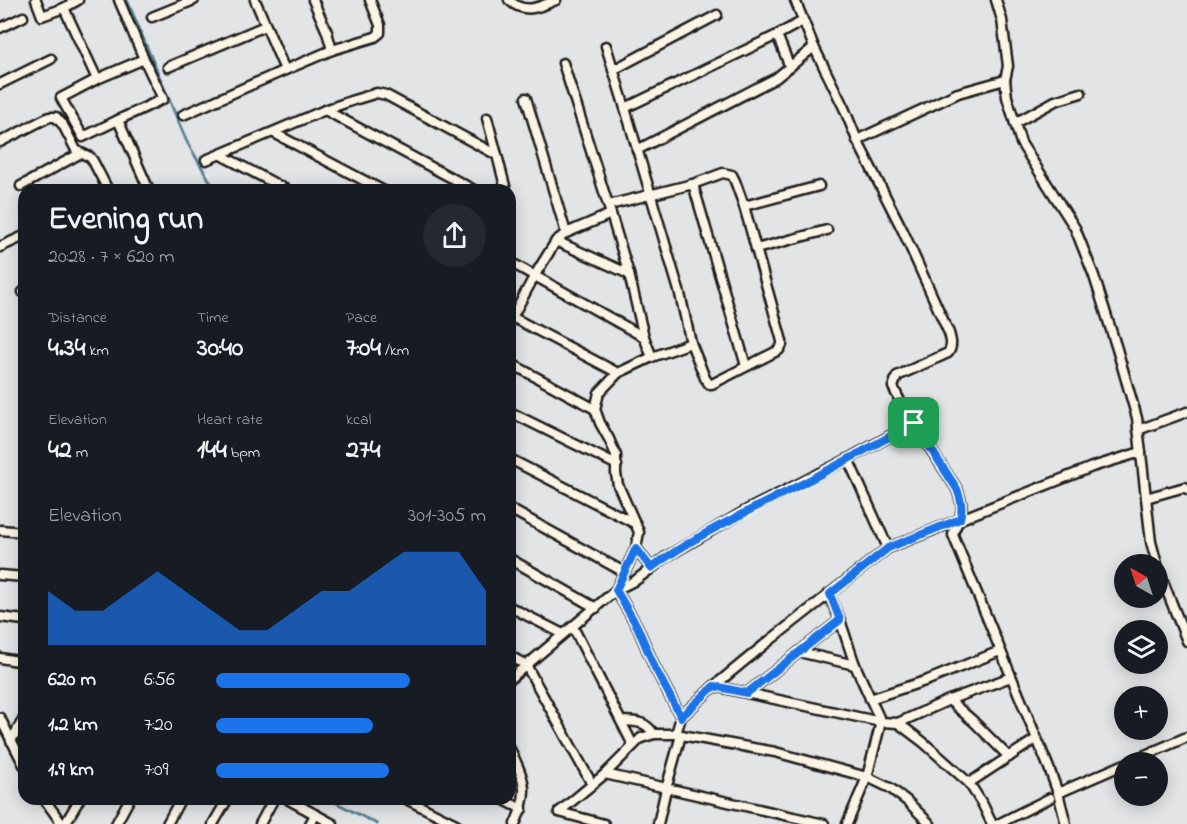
<!DOCTYPE html>
<meta charset="utf-8">
<style>
:root{--surface:#171b24;--page:#242831;--text:#f1f3f6;--muted:#9ea1a6;--accent:#1a73e8}
body{margin:0;font-family:"Indie Flower",sans-serif;background:var(--page);color:var(--text);height:100vh;display:flex;flex-direction:column;font-size:22px;white-space:nowrap}
*{box-sizing:border-box;margin:0}
p{font-size:20px;color:var(--muted)}
.icon{flex:none;width:33px;height:33px;fill:none;stroke:currentColor;stroke-width:2;stroke-linecap:round;stroke-linejoin:round}
.map{position:relative;flex:1;overflow:hidden}
.drawer{position:absolute;left:18px;top:184px;width:498px;height:621px;display:flex;flex-direction:column;background:var(--surface);border-radius:18px;box-shadow:0 3px 15px #0003}
.drawer>*{flex:none}
.needle{width:39px;rotate:321deg}
.buttons{position:absolute;left:1114px;top:554px;display:grid;gap:12px}
.buttons a{display:grid;place-items:center;width:54px;height:54px;border-radius:50%;background:var(--surface);box-shadow:0 3px 15px #0003;font-size:30px}
.pin{position:absolute;display:grid;place-items:center;width:51px;height:51px;color:#fff;margin:-26px;border-radius:12px;box-shadow:0 3px 9px #0006}
.round{display:grid;place-items:center;flex:none;width:63px;height:63px;border-radius:32px;background:var(--page)}
.summary{display:flex;align-items:center;justify-content:space-between;height:102px;padding:0 30px}
h1{font-size:33px;font-weight:700;line-height:45px}
.metrics{display:grid;grid-template-columns:repeat(3,1fr);gap:9px;height:102px;padding:6px 30px}
.metrics div{display:grid;align-content:center}
.metrics b{font-size:26px;font-weight:700}
.metrics small{font-size:16px;font-weight:400}
.metrics p{font-size:16px}
.chart{height:168px;padding:12px 30px}
.chart p{display:flex;justify-content:space-between}
.chart svg{width:100%;height:108px;margin-top:6px;fill:var(--accent);opacity:.7}
ul{padding:0 30px;list-style:none;font-size:20px}
li{display:grid;grid-template-columns:96px 72px 1fr;align-items:center;height:45px}
li i{height:15px;border-radius:8px;background:var(--accent)}
.map>svg:first-child{display:block}
</style>
<div class="map">
<svg width="1187" height="824" viewBox="0 0 1187 824">
<rect width="100%" height="100%" fill="#e2e4e6"/>
<filter id="ink" filterUnits="userSpaceOnUse"><feTurbulence type="fractalNoise" baseFrequency=".0167" numOctaves="2"/><feDisplacementMap in="SourceGraphic" scale="12" xChannelSelector="R" yChannelSelector="G"/><feConvolveMatrix kernelMatrix="1 2 1 2 8 2 1 2 1" color-interpolation-filters="sRGB"/></filter>
<g filter="url(#ink)">
<g fill="none" stroke-linecap="round" stroke-linejoin="round">
<g stroke="#5a8394" stroke-width="3">
<polyline points="127,0 187,142 215,190"/>
<polyline points="331,800 377,824"/>
</g>
<defs>
<g id="street">
<polyline points="36,0 42,16 64,8"/>
<polyline points="78,0 64,8 97,79 144,59 119,0"/>
<polyline points="313,0 327,32 332,50"/>
<path d="M509,0C524,15 540,7 556,0"/>
<path d="M795,0L814,47L844,108L857,140L903,231L949,333C951,340 953,346 948,353L897,376L893,387L904,409L957,489C961,500 964,509 959,520C956,526 954,529 953,535L1049,768L1058,793L1066,824"/>
<polyline points="996,0 1002,20 1008,66 1005,80 1007,97 1021,143 1075,228 1094,276 1117,349 1137,418 1151,542 1157,564"/>
<polyline points="152,17 194,0"/>
<polyline points="0,28 23,17"/>
<polyline points="777,35 790,67"/>
<polyline points="168,67 265,26"/>
<polyline points="285,70 332,50 375,37 380,33 380,25 370,0"/>
<polyline points="613,70 717,15"/>
<polyline points="97,79 61,98 83,137 118,120 149,190"/>
<polyline points="0,84 51,59"/>
<polyline points="526,98 566,233"/>
<polyline points="625,108 777,35 803,21"/>
<polyline points="325,110 474,190"/>
<polyline points="183,115 285,70 255,0"/>
<polyline points="487,118 497,155"/>
<polyline points="118,120 163,99 144,59"/>
<polyline points="1015,123 1055,101 1081,93"/>
<polyline points="274,133 382,190"/>
<polyline points="857,140 958,93 1005,80"/>
<polyline points="0,142 49,117 56,117 63,125 76,150 81,153"/>
<polyline points="637,150 776,78 814,47"/>
<polyline points="221,155 287,190"/>
<polyline points="206,160 325,110 354,100 377,93 386,95 497,155 506,190"/>
<polyline points="693,184 746,366"/>
<polyline points="21,186 81,153 90,157 93,161 108,190"/>
<polyline points="609,205 693,184 723,173 732,175 735,181 744,206 782,341 782,345 779,350 712,384 709,384 705,378 691,343"/>
<polyline points="744,206 819,186"/>
<polyline points="510,208 510,221"/>
<polyline points="611,214 629,274 644,337 652,357"/>
<polyline points="556,241 629,274"/>
<polyline points="0,247 24,236"/>
<polyline points="756,249 827,230"/>
<polyline points="510,262 644,337"/>
<polyline points="23,292 24,292"/>
<polyline points="512,317 618,373"/>
<polyline points="510,321 535,275 556,241 566,233 611,214 563,63"/>
<polyline points="510,363 595,409"/>
<polyline points="510,412 617,465"/>
<polyline points="1138,430 1187,412"/>
<polyline points="510,459 636,524"/>
<polyline points="848,459 888,548"/>
<polyline points="1146,498 1185,487 1187,489"/>
<polyline points="510,509 624,572"/>
<polyline points="0,530 24,532"/>
<polyline points="636,548 651,568"/>
<polyline points="510,559 596,608"/>
<polyline points="1158,569 1187,641"/>
<polyline points="0,575 24,577"/>
<polyline points="829,594 840,620 855,665 881,722 867,777 847,824"/>
<polyline points="510,607 563,634"/>
<polyline points="0,617 24,620"/>
<polyline points="573,627 633,745"/>
<polyline points="799,652 840,620"/>
<polyline points="510,656 526,665 592,784"/>
<polyline points="0,658 24,662"/>
<polyline points="510,679 616,590 636,548 639,532 618,485 616,474 616,455 609,439 600,423 595,409 599,393 618,373 652,357 691,343 680,294 625,108 606,46"/>
<polyline points="714,686 764,645 888,548 1092,467 1141,452"/>
<polyline points="747,693 799,652 855,665"/>
<polyline points="870,699 928,680 1000,651"/>
<polyline points="949,700 973,721 1009,757"/>
<polyline points="681,717 655,668 637,626 616,590 636,580 666,557 745,511 848,459 914,423"/>
<polyline points="0,718 24,765"/>
<path d="M621,721C636,722 644,720 654,734"/>
<polyline points="898,723 923,742 969,783 983,805 992,824"/>
<polyline points="11,741 24,718"/>
<path d="M510,749C525,781 530,791 515,824"/>
<polyline points="1129,762 1187,737"/>
<polyline points="605,774 824,824"/>
<polyline points="969,783 1036,739"/>
<polyline points="1058,793 1125,764"/>
<polyline points="45,800 62,824"/>
<polyline points="289,800 333,824"/>
<polyline points="408,800 456,824"/>
<polyline points="504,800 522,809"/>
<polyline points="559,812 605,774 641,738 654,734 676,734"/>
<polyline points="559,812 604,824"/>
<polyline points="65,824 79,800"/>
<polyline points="116,824 129,800"/>
<polyline points="167,824 180,800"/>
<polyline points="213,824 227,800"/>
<polyline points="260,824 273,800"/>
<polyline points="310,824 315,815"/>
<polyline points="658,824 666,789 681,735"/>
<polyline points="930,824 907,801 890,788 867,777 775,752 676,734 681,717 714,686 881,722 898,723 949,700 1011,677"/>
<polyline points="998,824 1050,798"/>
</g>
</defs>
<use href="#street" stroke="#1c1c1c" stroke-width="13"/>
<use href="#street" stroke="#fcf5e5" stroke-width="8"/>
</g>
</g>
<g fill="none" stroke-linecap="round" stroke-linejoin="round" filter="url(#ink)">
<defs>
<path id="route" d="M914,423L957,489C961,500 963,507 960,519L888,548L830,594L840,620L747,693L714,686L681,717L655,668L637,626L616,590L636,548L651,568C692,538 738,516 784,493C828,471 871,447 914,423Z"/>
</defs>
<use href="#route" stroke="#fff" stroke-width="12"/>
<use href="#route" stroke="#1a73e8" stroke-width="8"/>
</g>
</svg>
<div class="buttons">
<a><svg class="needle" viewBox="-14 -14 28 28"><path d="M0-13l5 13h-10z" fill="#e53935"/><path d="M0 13l5-13h-10z" fill="#9ea1a6"/></svg></a>
<a><svg class="icon" aria-label="layers" viewBox="0 0 24 24"><path d="M12 4l9 5-9 5-9-5zM3 14l9 5 9-5"/></svg></a>
<a>+</a>
<a>−</a>
</div>
<div class="pin" style="left:914px;top:423px;background:#1e9e55"><svg class="icon" aria-label="arrive" viewBox="0 0 24 24"><path d="M6 21V4h12l-3 4 3 4H6"/></svg></div>
<section class="drawer">
<div class="summary"><div><h1>Evening run</h1><p>20:28 · 7 × 620 m</p></div><a class="round"><svg class="icon" aria-label="share" viewBox="0 0 24 24"><path d="M12 15V3M7 8l5-5 5 5M5 13v7h14v-7"/></svg></a></div>
<div class="metrics">
<div><p>Distance</p><b>4.34<small> km</small></b></div>
<div><p>Time</p><b>30:40</b></div>
<div><p>Pace</p><b>7:04<small> /km</small></b></div>
</div>
<div class="metrics">
<div><p>Elevation</p><b>42<small> m</small></b></div>
<div><p>Heart rate</p><b>144<small> bpm</small></b></div>
<div><p>kcal</p><b>274</b></div>
</div>
<div class="chart"><p><span>Elevation</span>301–305 m</p>
<svg viewBox="0 0 160 44" preserveAspectRatio="none"><path d="M0 44V22L10 30L20 30L30 22L40 14L50 22L60 30L70 38L80 38L90 30L100 22L110 22L120 14L130 6L140 6L150 6L160 22V44z"/></svg>
</div>
<ul>
<li><b>620 m</b>6:56<i style="width:72%"></i></li>
<li><b>1.2 km</b>7:20<i style="width:58%"></i></li>
<li><b>1.9 km</b>7:09<i style="width:64%"></i></li>
</ul>
</section>
</div>
